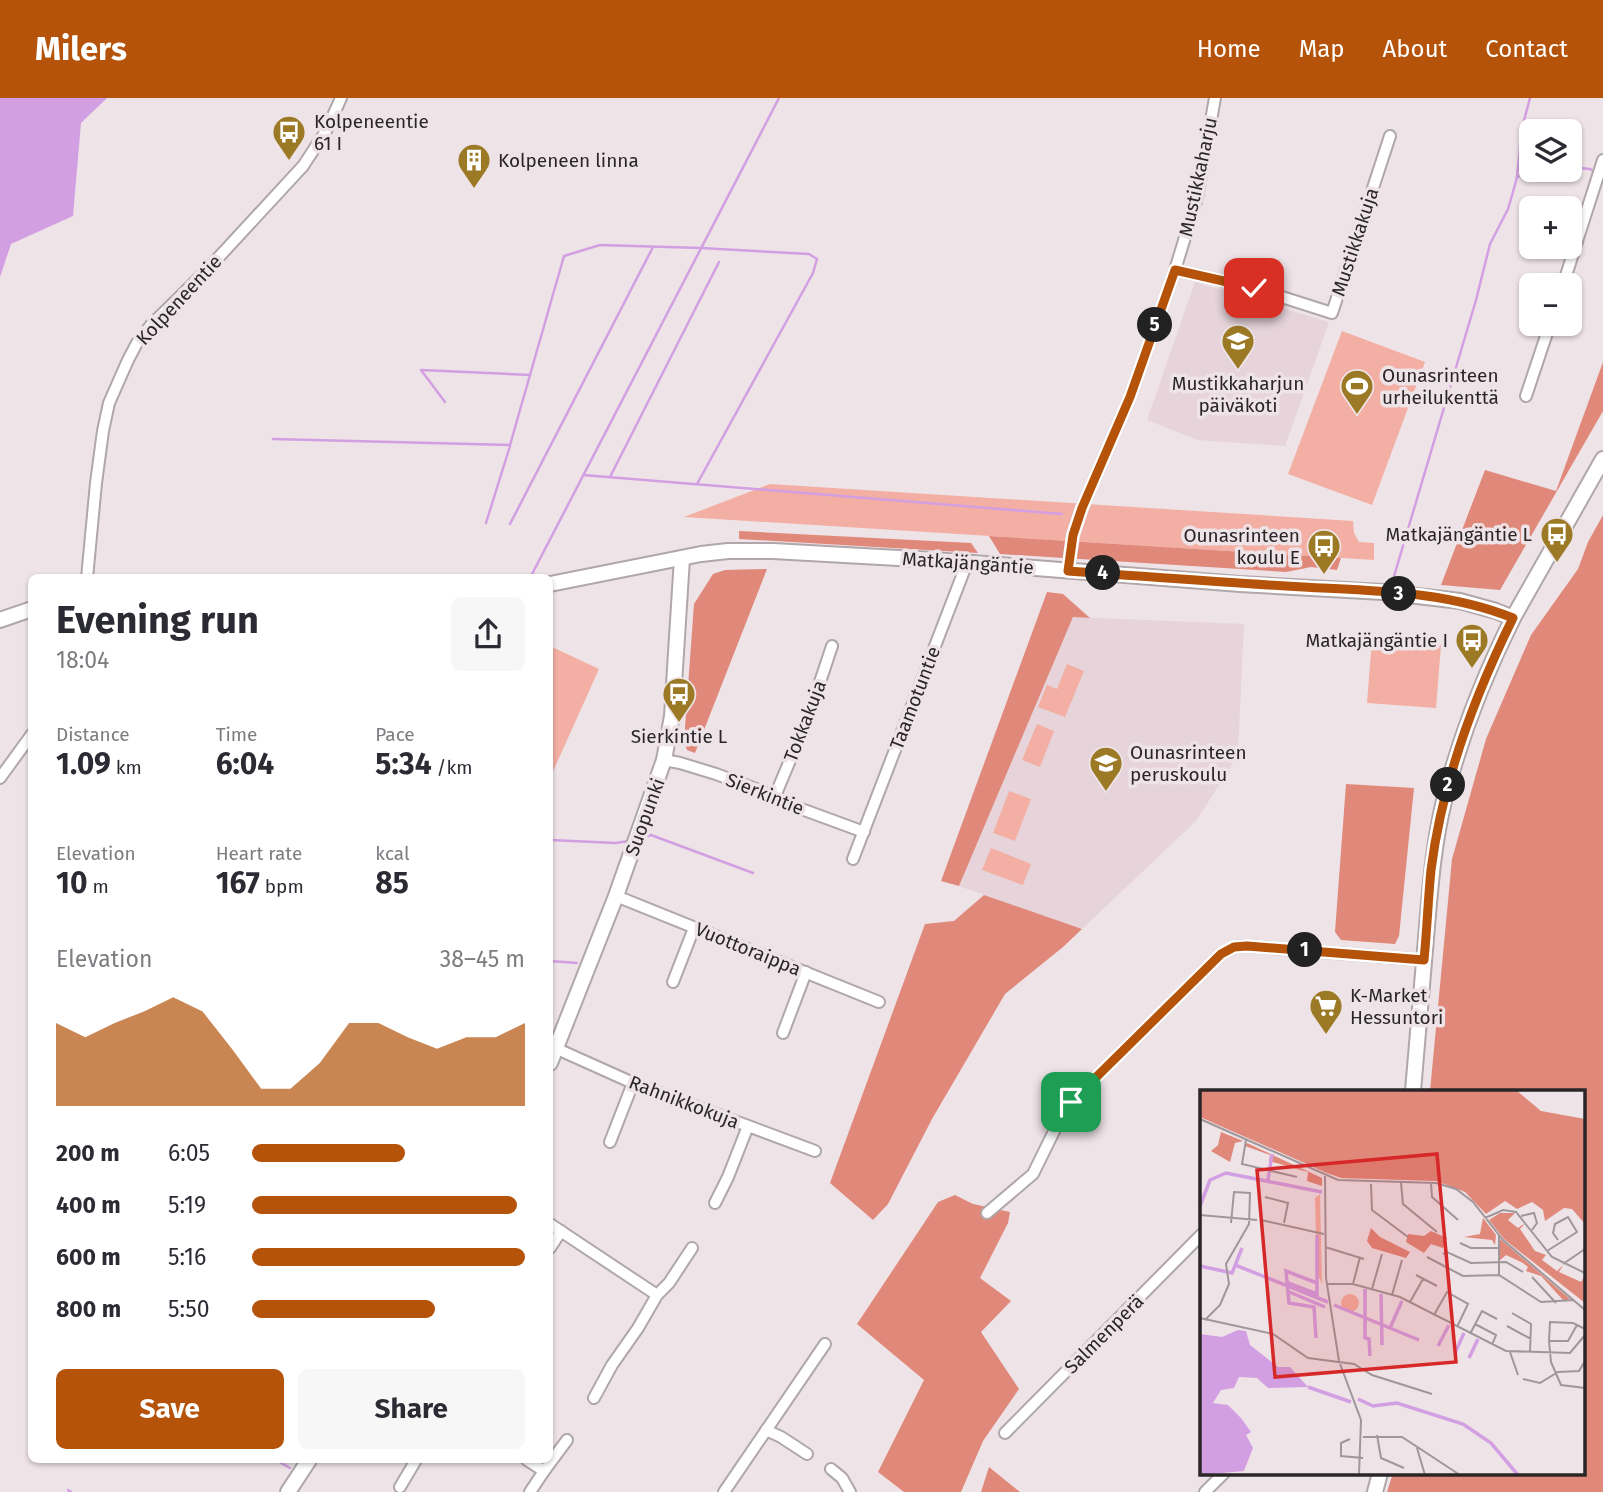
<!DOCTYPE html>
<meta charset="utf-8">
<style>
:root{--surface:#fff;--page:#f7f7f7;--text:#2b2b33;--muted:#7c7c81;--accent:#b45309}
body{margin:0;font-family:"Fira Sans",sans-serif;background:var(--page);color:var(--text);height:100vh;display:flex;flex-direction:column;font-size:26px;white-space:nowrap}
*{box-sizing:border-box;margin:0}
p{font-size:23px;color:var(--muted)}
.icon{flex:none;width:38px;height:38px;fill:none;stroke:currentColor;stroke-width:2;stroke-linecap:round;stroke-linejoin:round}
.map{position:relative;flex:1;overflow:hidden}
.details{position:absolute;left:28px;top:476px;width:525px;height:889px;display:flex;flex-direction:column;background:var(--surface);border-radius:10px;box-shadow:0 2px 5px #0004}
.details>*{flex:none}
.tools{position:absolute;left:1519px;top:21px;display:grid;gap:14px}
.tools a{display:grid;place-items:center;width:63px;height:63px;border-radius:10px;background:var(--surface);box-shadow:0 2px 5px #0004;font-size:35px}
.pin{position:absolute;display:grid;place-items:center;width:60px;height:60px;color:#fff;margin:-30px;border-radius:14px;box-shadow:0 4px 10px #0006}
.km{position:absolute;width:35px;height:35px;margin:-18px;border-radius:50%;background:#222;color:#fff;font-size:19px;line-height:35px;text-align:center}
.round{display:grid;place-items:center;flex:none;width:74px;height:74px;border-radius:10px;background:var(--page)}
.headline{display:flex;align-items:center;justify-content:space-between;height:119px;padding:0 28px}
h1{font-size:38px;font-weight:700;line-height:52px}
.stats{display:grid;grid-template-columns:repeat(3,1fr);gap:10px;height:119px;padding:7px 28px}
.stats div{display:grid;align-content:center}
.stats b{font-size:30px;font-weight:700}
.stats small{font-size:19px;font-weight:400}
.stats p{font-size:19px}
.chart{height:196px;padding:14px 28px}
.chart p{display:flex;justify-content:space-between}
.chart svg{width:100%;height:126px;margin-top:7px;fill:var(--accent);opacity:.7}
.button{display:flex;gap:14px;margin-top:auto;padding:14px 28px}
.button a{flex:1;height:80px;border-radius:10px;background:var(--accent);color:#fff;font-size:28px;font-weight:700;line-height:80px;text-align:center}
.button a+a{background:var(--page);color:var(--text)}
ul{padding:0 28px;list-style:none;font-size:23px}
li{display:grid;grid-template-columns:112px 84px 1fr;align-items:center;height:52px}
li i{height:18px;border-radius:9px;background:var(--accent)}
header{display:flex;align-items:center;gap:42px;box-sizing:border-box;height:98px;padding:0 35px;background:var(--accent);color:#fff}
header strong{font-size:33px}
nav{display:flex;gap:38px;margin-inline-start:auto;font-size:24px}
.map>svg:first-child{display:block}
</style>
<header>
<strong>Milers</strong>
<nav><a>Home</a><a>Map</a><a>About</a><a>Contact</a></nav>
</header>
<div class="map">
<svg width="1603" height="1394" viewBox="0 0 1603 1394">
<rect width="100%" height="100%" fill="#eee3e7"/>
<g fill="#e6d4da">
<polygon points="1195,184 1329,224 1285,348 1197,342 1147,322"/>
<polygon points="1073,519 1244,526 1238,652 1232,667 1196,723 1082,831 959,788"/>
</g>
<g fill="#f3afa3">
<polygon points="1342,233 1425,264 1372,407 1288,376"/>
<polygon points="770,386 1353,423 1354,435 1359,444 1374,445 1374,462 684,419"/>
<polygon points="1372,542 1441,547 1436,610 1367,605"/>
<polygon points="550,548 599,571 550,680"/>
<polygon points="1067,566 1084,573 1065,619 1038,609 1047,587 1057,591"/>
<polygon points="1037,626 1054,633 1040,669 1022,662"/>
<polygon points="1009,693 1031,701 1015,743 993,735"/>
<polygon points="991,750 1031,766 1023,787 982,772"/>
</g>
<g fill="#e08879">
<polygon points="1603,264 1603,313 1500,492 1441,487 1485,372 1556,393"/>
<polygon points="1603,417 1603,1394 1387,1394 1393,1375 1584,1375 1584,993 1430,993 1452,761 1486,641 1531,537 1578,471 1588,444"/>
<polygon points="739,433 971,445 978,455 739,441"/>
<polygon points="989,438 1341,460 1337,472 1311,469 1286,474 1000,456"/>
<polygon points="767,471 695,655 687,652 684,643 694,506 713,476 725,472"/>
<polygon points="1047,494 1063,496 1090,520 1073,519 959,788 941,783"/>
<polygon points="1346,686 1414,690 1399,838 1395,846 1341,842 1335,834"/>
<polygon points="984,797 1082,831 1063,849 1005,896 932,1021 888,1106 873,1122 830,1085 925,826 954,823"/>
<polygon points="955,1097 973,1106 1010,1114 1008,1125 980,1180 1011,1203 981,1234 1019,1291 983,1343 961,1394 904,1394 878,1374 924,1282 857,1226 938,1104"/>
<polygon points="989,1369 1020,1394 981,1394"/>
</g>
<polygon fill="#d39fe3" points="0,0 107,0 81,25 73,118 11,146 0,179"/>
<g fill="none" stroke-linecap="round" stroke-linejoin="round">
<g stroke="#d39fe3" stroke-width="2.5">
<polyline points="1570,69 1590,71 1597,75"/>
<polyline points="1517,79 1536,72"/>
<polyline points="445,304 421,272 530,277"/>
<polyline points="273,341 510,347 564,158 600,147 701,150 809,156 817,161 813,175 697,386"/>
<polyline points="583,377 1062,416"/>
<polyline points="610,379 719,164"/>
<polyline points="486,425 510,348"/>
<polyline points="510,426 653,149"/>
<polyline points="530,480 779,0"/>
<polyline points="1392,485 1476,202 1490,146 1508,111 1513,94 1517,79 1522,30 1530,0"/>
<polyline points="642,740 651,737 753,775"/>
<polyline points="550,742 616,745 628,743"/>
<polyline points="550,863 577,865"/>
<polyline points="276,1362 290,1370"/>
<polyline points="68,1392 71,1394"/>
</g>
<defs>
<g id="minor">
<polyline points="1175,172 1254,190 1332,215 1390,38"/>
<polyline points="1563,187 1603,62"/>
<polyline points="1526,298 1550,226"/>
<polyline points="1068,473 1073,437 1082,410 1130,299 1175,172 1197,100 1215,0"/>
<polyline points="87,480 96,385 103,333 109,305 128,262 137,245 151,227 206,173 303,68 326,33 341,0"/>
<polyline points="664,662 680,665 716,676 775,698 796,709 864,734"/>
<polyline points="0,680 32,636"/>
<polyline points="775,698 809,617 832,548"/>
<polyline points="853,761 967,465"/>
<polyline points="616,798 879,904"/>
<polyline points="673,884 694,830"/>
<polyline points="783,935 806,874"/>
<polyline points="555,950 633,985 815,1053"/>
<polyline points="610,1044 633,985"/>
<polyline points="715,1105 728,1079 748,1028"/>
<polyline points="987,1115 1033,1076 1062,1017 1071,1004 1221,856 1235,849 1246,848 1424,862"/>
<polyline points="550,1126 657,1197"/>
<polyline points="550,1150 561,1133"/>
<polyline points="594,1300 612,1267 638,1230 657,1197 669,1185 692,1150"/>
<polyline points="766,1332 781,1339 807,1356"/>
<polyline points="1005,1335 1202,1136"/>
<polyline points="527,1362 544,1373 530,1394"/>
<polyline points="831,1371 842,1380 850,1394"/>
<polyline points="544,1373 567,1342"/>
<polyline points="400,1389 416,1362"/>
<polyline points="724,1394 825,1246"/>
<polyline points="1205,1394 1224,1375"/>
</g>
<g id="tertiary">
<polyline points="550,486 701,456 728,453 773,453 934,462 1240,486 1383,494 1460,503 1496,513 1513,520"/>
<polyline points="0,522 32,511"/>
<polyline points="550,965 616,798 664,662 672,618 682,460"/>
<path d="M1413,993C1417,942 1422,891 1426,840C1430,794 1433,748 1444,703C1460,639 1484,578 1513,520L1603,361"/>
<polyline points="288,1394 309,1362"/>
<polyline points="1375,1394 1380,1375"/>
</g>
</defs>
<use href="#minor" stroke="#b0a7aa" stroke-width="14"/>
<use href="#tertiary" stroke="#b0a7aa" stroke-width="18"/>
<use href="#minor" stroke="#fff" stroke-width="10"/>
<use href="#tertiary" stroke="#fff" stroke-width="14"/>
</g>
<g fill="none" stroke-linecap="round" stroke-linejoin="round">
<defs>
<path id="route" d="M1071,1004L1221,856L1234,849L1247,848L1424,862C1427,832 1428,802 1431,772C1442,684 1474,599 1513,520C1442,491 1362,493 1286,488C1213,484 1141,478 1068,473L1073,437L1082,410L1130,299L1175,172L1254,190"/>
</defs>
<use href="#route" stroke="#fff" stroke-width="14"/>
<use href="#route" stroke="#b45309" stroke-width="9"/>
</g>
<defs>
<symbol id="bus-pin" viewBox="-11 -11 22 30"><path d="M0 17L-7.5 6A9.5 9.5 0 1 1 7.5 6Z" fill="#9c7924" stroke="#eee3e7"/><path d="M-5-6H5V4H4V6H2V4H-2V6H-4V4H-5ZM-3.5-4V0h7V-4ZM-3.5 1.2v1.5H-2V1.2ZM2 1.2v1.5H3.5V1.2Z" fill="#fff"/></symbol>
<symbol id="building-pin" viewBox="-11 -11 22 30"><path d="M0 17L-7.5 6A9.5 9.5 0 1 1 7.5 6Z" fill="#9c7924" stroke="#eee3e7"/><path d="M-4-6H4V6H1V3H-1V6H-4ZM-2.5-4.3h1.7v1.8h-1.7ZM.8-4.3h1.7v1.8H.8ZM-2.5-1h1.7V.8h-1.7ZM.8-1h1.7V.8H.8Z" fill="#fff"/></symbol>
<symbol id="school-pin" viewBox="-11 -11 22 30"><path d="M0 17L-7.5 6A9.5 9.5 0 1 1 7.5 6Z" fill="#9c7924" stroke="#eee3e7"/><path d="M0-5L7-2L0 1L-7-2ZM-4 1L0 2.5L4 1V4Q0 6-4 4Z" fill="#fff"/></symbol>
<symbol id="stadium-pin" viewBox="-11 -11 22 30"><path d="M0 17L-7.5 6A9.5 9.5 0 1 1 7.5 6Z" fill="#9c7924" stroke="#eee3e7"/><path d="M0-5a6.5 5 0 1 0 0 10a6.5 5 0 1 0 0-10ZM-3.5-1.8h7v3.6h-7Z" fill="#fff"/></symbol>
<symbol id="supermarket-pin" viewBox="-11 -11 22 30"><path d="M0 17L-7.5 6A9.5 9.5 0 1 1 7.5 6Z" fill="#9c7924" stroke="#eee3e7"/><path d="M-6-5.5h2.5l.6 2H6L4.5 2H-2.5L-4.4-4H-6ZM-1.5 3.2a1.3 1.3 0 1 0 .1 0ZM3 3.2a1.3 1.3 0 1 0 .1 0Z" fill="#fff"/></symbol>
</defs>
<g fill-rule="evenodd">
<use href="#bus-pin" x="270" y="15" width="38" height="52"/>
<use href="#building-pin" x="455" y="43" width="38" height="52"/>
<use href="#school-pin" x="1219" y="224" width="38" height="52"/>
<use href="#stadium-pin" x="1338" y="269" width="38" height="52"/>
<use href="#bus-pin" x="1538" y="417" width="38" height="52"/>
<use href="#bus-pin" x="1305" y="429" width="38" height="52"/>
<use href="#bus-pin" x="1453" y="523" width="38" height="52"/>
<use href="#bus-pin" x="660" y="577" width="38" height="52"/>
<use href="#school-pin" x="1087" y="646" width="38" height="52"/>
<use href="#supermarket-pin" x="1307" y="889" width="38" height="52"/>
</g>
<g text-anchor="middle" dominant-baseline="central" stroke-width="7" stroke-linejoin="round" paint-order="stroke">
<g font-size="19" fill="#2a2627" stroke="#eee3e7" text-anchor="start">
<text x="314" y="23">Kolpeneentie<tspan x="314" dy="22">61 I</tspan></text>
<text x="498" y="62">Kolpeneen linna</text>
<text x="1382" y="277">Ounasrinteen<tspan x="1382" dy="22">urheilukenttä</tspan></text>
<text x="1238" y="285" text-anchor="middle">Mustikkaharjun<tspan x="1238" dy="22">päiväkoti</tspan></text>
<text x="1532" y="436" text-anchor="end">Matkajängäntie L</text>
<text x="1300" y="437" text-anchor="end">Ounasrinteen<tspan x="1300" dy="22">koulu E</tspan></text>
<text x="1448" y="542" text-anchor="end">Matkajängäntie I</text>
<text x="679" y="638" text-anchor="middle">Sierkintie L</text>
<text x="1130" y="654">Ounasrinteen<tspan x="1130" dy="22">peruskoulu</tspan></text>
<text x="1350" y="897">K-Market<tspan x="1350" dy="22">Hessuntori</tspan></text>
</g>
<g font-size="19" fill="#2a2627" stroke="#eee3e7">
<text transform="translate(1198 79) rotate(-78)">Mustikkaharju</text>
<text transform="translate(1355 144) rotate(-72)">Mustikkakuja</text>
<text transform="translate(179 202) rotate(-47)">Kolpeneentie</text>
<text transform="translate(968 465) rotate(4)">Matkajängäntie</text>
<text transform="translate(915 600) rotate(-69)">Taamotuntie</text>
<text transform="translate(805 623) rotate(-69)">Tokkakuja</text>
<text transform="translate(765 696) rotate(22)">Sierkintie</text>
<text transform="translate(645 719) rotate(-70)">Suopunki</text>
<text transform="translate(748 851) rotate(22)">Vuottoraippa</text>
<text transform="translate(684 1004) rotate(21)">Rahnikkokuja</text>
<text transform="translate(1104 1236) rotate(-45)">Salmenperä</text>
</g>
</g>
<g transform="translate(1200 992)">
<rect width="385" height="385" fill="#eee3e7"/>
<path d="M120,104L122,194L117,183L115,108ZM141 213a9 9 0 1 1 18 0a9 9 0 1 1-18 0Z" fill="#f3afa3"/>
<path d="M0,0H316L341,21L385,29V134L372,119L364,118L345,131L343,120L332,112L317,119L305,111L286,124L265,102L236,91L141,88L127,83L0,27ZM21,42L43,51L35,53L30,72L11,61L18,55ZM47,53L122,88V96L107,91L108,82L69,71L70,65L45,56ZM300,123H315L308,130L318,138L325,133L320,139L335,161L346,165L342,170L357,181L363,175L359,182L381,192L385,185V213L304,149L289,130ZM283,128L296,145L295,155L292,150L264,147L280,144ZM171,138L180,147L210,162L206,168L172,158L167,151ZM231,141L247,148L243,158L231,154L224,163L206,152L208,144L224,146ZM300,149L370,209L364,211L341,186L326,181L328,177L323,173L306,165L299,171Z" fill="#e08879"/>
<path d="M38,240L46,241L50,255L78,277H90L108,297L68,298L57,288L39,287L34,298L21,300L13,313L28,315L41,328L51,342L46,345L53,358L44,381L0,385V244L22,247Z" fill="#d39fe3"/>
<path fill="none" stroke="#d39fe3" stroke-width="3.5" d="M68,90L72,64M0,116L10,90L26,83L122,102M117,145V207M35,175L128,212M0,176L32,183L42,158M88,193L117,204M165,199V248L169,249L170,266M87,201L125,217M181,204L182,255M134,215L219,250M190,238L202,211M116,248L114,217L89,213L86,181L117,193M238,256L249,235M255,263L264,243M269,268L278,249M108,297L151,312M158,309L173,316L197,313L263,334L291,353L318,385"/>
<path fill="none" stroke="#a0979a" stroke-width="2" d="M0,29L138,90L236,93L256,99L273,112L303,150L385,220M46,50L42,74L97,87M125,86L126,188L139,271L161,330L159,385M201,93L203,114L237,142M231,93L232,107L258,130M171,94L172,120L208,147M65,107L88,113L84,133M0,125L57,130M321,126L334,123L337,133L332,140M285,128L303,120L316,122L352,167L385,183M61,130L124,144M260,153L271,158H298M125,157L164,169M347,161L377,142L368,127L355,134L353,143L358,150M243,164L247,162L271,173L306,172L323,182M227,167L263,186L299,185L341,212L374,210M363,174L385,159M216,185L237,196M299,185V145M332,187L356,213M127,194H153L200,207L306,261L370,263L385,245M153,194L160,167M172,199L182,164M192,205L202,170M210,212L223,189M312,223L331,234L330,262M234,225L247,202L268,214L257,237M0,228L73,244L108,268L154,274L172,285L232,304M5,230L20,215L29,194L26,174L49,134L50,103L34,102L31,133M275,234L296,245L292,255M307,236L331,249M385,239L373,233L350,232L349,251L351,272L361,295L385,298M270,244L282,221L297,229M349,251H368L377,235M310,262L318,285M323,289L340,293L358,282L379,281L385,271M177,345L181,368L204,378M163,347H202L260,385M150,349L141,353V366L163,368M217,358L225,385"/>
<path fill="#d62828" fill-opacity="0.15" stroke="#d62828" stroke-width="3.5" d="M237,64L256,272L75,287L57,80Z"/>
<rect width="385" height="385" fill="none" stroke="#2a2627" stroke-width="3.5"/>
</g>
</svg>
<div class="tools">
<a><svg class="icon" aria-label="layers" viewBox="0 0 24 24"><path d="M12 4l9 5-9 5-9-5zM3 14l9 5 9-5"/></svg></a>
<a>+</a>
<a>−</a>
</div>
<div class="pin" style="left:1071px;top:1004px;background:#1e9e55"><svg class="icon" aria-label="arrive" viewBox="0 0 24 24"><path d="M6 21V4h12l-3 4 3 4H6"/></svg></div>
<div class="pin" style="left:1254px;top:190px;background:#d93025"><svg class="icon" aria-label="check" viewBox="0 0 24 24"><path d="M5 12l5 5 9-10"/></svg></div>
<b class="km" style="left:1305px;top:852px">1</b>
<b class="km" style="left:1448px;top:687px">2</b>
<b class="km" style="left:1399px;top:496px">3</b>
<b class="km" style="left:1103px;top:475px">4</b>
<b class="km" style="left:1155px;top:227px">5</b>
<section class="details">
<div class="headline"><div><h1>Evening run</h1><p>18:04</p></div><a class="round"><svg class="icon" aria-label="share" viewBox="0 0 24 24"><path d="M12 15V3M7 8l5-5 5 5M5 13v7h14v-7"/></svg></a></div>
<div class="stats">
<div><p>Distance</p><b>1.09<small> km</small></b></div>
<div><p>Time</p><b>6:04</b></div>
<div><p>Pace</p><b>5:34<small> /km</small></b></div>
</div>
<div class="stats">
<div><p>Elevation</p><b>10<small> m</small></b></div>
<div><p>Heart rate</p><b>167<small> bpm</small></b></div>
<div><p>kcal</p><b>85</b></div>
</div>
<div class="chart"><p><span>Elevation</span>38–45 m</p>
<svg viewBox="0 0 160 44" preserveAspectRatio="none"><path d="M0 44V15L10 20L20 15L30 11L40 6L50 11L60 24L70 38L80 38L90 29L100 15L110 15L120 20L130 24L140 20L150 20L160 15V44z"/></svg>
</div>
<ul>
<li><b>200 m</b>6:05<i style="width:56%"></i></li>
<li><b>400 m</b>5:19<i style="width:97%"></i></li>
<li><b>600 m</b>5:16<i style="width:100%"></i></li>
<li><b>800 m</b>5:50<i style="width:67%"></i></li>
</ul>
<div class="button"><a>Save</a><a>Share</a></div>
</section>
</div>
